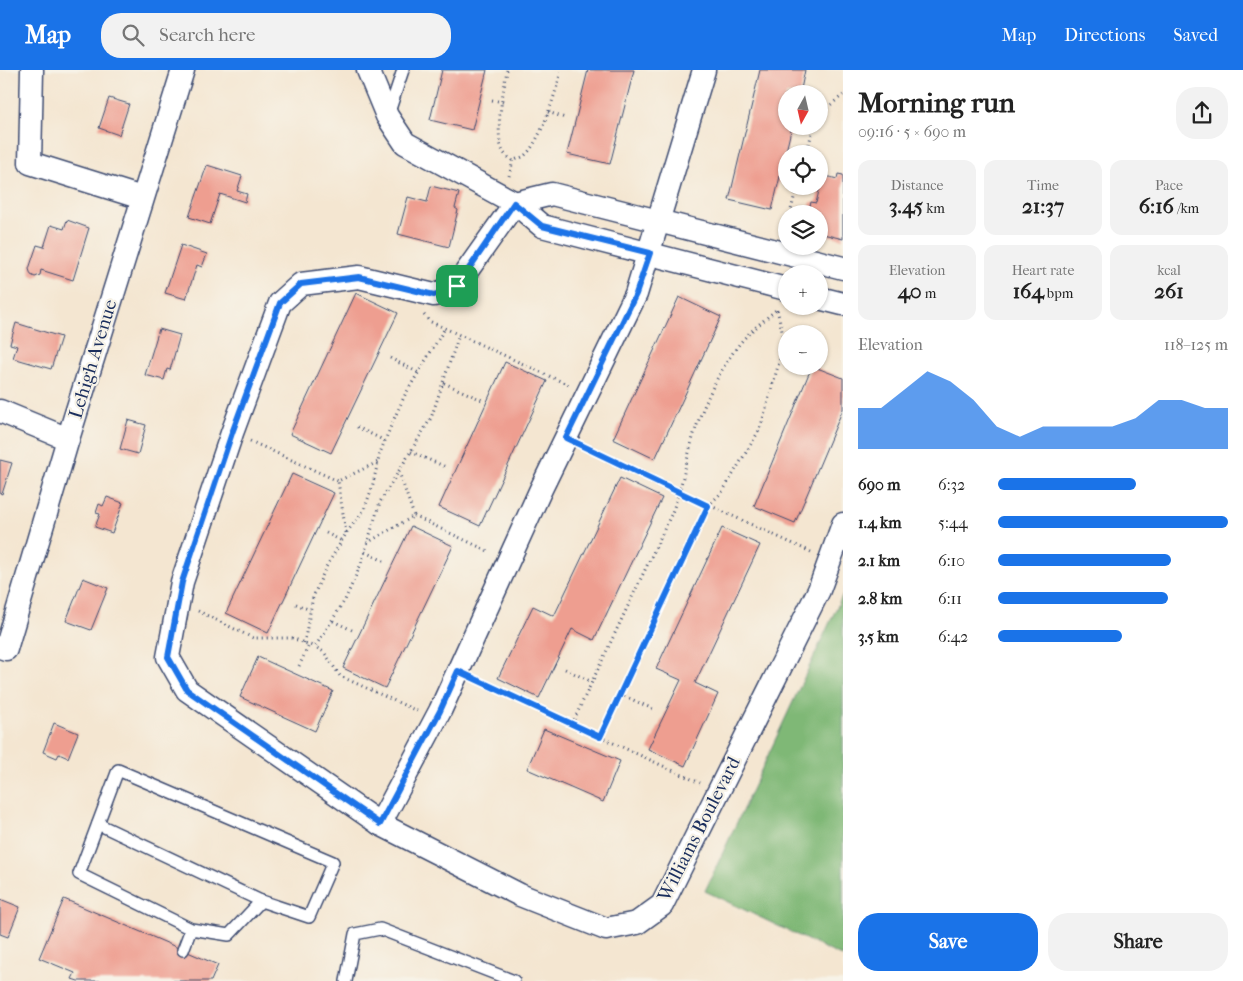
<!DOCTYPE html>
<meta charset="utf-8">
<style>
:root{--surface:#fff;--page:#f2f2f2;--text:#222;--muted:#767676;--accent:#1a73e8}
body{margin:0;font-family:"IM FELL French Canon",serif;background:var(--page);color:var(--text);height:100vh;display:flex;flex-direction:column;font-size:19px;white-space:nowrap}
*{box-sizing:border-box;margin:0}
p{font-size:16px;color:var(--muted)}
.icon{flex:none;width:28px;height:28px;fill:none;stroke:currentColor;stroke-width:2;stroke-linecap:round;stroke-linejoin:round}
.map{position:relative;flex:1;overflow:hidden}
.side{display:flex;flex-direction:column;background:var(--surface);width:400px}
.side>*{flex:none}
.needle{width:32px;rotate:188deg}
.controls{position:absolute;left:778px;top:15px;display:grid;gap:10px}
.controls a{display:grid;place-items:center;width:50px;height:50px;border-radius:50%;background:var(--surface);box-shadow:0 1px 4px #0004;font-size:25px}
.pin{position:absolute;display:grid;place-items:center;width:42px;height:42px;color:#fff;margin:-21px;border-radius:10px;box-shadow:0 2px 8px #0006}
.round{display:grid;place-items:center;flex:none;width:52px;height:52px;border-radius:20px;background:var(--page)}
.overview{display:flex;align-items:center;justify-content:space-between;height:85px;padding:0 15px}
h1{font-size:28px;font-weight:700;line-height:38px}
.metrics{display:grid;grid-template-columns:repeat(3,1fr);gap:8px;height:85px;padding:5px 15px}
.metrics div{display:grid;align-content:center;border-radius:12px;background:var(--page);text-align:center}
.metrics b{font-size:21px;font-weight:700}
.metrics small{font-size:14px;font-weight:400}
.metrics p{font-size:14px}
.chart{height:140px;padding:10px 15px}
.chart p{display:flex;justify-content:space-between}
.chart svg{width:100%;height:90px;margin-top:5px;fill:var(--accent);opacity:.7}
.primary-button{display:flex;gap:10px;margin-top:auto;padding:10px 15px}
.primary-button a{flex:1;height:58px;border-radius:20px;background:var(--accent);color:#fff;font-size:20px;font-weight:700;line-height:58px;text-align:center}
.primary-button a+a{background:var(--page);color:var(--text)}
ul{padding:0 15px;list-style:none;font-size:16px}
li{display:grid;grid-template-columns:80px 60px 1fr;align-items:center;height:38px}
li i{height:12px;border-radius:6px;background:var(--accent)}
header{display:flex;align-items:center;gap:30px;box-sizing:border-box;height:70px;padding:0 25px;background:var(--accent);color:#fff}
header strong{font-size:24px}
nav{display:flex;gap:28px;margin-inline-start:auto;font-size:18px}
.search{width:350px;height:45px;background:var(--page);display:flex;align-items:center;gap:12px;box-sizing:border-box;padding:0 18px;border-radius:20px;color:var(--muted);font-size:19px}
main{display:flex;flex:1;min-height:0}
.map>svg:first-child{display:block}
</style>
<header>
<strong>Map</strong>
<div class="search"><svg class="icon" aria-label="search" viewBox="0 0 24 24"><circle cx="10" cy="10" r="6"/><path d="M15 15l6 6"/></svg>Search here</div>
<nav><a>Map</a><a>Directions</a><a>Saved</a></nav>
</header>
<main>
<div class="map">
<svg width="843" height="911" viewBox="0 0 843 911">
<rect width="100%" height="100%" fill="#f7f3e8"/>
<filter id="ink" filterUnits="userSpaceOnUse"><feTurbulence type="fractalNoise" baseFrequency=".02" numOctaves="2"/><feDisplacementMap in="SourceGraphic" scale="10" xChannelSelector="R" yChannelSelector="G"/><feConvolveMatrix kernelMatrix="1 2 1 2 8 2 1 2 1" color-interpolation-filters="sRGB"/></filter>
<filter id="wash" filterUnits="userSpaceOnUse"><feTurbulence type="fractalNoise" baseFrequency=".0096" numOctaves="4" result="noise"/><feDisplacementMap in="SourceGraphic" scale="20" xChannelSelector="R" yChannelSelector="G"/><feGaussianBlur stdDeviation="1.12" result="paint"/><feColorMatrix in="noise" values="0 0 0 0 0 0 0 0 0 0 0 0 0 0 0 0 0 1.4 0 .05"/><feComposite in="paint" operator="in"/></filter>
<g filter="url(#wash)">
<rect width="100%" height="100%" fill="#f4e6d1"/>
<polygon fill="#7fb876" stroke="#4d746a" points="843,524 843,887 705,821"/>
<g id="blocks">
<g fill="#ee9e90">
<polygon points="442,0 487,0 472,60 430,50"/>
<polygon points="588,0 634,0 610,94 567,84"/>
<polygon points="760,0 805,0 800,24 786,24 786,56 792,56 772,140 729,130"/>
<polygon points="109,28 129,34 119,65 99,58"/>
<polygon points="207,95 242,106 237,121 247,124 245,132 220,124 210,154 189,147"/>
<polygon points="838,104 843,105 843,169 819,163 819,144 808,144 811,132 816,133 823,105 837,109"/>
<polygon points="431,116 459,123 455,138 458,140 449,177 398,164 408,127 427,132"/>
<polygon points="67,150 89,158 73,210 41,200 40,205 35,207 31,205 29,199 37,175 44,177 51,155 64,159"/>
<polygon points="181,175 207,184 202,197 197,195 186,229 165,223"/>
<polygon points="356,223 398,243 331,383 290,364"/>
<polygon points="679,227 721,247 655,389 613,369"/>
<polygon points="16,253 61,267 51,299 13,288 17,276 10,274"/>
<polygon points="159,259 180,265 170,300 167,299 164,310 145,305"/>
<polygon points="505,292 547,311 480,456 439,437"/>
<polygon points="812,296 843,308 843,339 795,453 754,436"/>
<polygon points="128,350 146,355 138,384 120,379"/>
<polygon points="0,390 12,393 2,424 0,423"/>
<polygon points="292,404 334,423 268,563 226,543"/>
<polygon points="620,408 662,428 594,570 572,559 539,628 498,608 533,536 554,546"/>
<polygon points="107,427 123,433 112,463 95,457 100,444 96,443 99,434 103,436"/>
<polygon points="411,456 453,476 385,618 343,598"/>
<polygon points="722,458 760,475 695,613 718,624 685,696 648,679 681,610 656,599"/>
<polygon points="83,508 108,518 91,560 66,551"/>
<polygon points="258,587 333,621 315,661 240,627"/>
<polygon points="54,653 78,663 68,688 59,684 57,688 43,682"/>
<polygon points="544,659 620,691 603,732 527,699"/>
<polygon points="0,829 20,837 8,867 0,864"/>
<polygon points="64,829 218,895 211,911 78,911 72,909 75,903 39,888"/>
</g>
</g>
</g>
<g filter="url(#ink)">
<use href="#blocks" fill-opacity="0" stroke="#3c4a6f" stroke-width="1"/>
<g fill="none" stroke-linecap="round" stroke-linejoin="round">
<defs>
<g id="lane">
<polyline points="388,45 403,0"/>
<polyline points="98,754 261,831"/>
<polyline points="183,880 191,859 229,865 261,831 309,847 333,792 118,700 79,804 191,859"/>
<polyline points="346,911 355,864 380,859 514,911"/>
</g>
<g id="street">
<polyline points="32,0 30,93 142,128"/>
<polyline points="368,0 387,46 405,73 515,133 457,215 434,225 359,207 301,214 280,233 232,363 182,512 168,587 187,620 380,754 520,825 606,859 637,853 662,835 819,520 843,454"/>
<polyline points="786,219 542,156 515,133 552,124 843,198"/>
<polyline points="819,228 843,234"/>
<polyline points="0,341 68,369"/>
<polyline points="0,577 6,579 68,369 183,0"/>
<polyline points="380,754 440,641 541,419 636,224 704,0"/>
</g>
</defs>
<use href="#lane" stroke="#3c4a6f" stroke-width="14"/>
<use href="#street" stroke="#3c4a6f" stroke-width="25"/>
<g stroke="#3c4a6f" stroke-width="3" stroke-dasharray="1 4" stroke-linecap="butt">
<path d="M507,0C504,20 493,66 504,83C506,86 510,88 513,91C516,89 521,88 524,86C540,74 557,20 561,0"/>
<polyline points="492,30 503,32"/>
<polyline points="548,42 565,48"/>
<polyline points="819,44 843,25"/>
<polyline points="806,84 814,56"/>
<polyline points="509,106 513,91"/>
<polyline points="790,144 797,116"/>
<polyline points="786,158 786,157"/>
<polyline points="424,245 429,251 569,315"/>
<polyline points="390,288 419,303"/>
<polyline points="444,313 482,330"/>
<polyline points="357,357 385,371"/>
<polyline points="250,371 338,411"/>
<polyline points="583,377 811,482"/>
<polyline points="411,382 446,397"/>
<polyline points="414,446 490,482"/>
<polyline points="326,463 342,471"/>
<polyline points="346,463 338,411 378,392"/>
<polyline points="367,473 414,446 399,402"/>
<polyline points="365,482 384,491"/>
<polyline points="296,534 310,540"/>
<polyline points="198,541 253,568 292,568 315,577"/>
<polyline points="333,551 352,560"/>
<polyline points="304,573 313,527 326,497 347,462 364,440 372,418 380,383 393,351 405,325 445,258"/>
<polyline points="299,596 309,575"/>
<polyline points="565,599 592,612"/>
<polyline points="477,610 700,713"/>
<polyline points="620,624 655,640"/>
<polyline points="417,641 340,606 324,582 315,577 345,530 361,494 380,432 431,348 459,265"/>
<path d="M572,654L671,445C682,418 686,391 694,364C704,332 721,297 741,272C752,259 766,249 778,238"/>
<polyline points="600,667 708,436 723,421 760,359 782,282 782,261 777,239"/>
</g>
<use href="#lane" stroke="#fff" stroke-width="11"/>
<use href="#street" stroke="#fff" stroke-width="22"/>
</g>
</g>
<g fill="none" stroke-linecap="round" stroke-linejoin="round" filter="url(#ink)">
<defs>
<polygon id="route" points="514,133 542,156 650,183 636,224 566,368 708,436 600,667 458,601 440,641 380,754 187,620 168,587 182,512 232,363 280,233 301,214 359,207 434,225 457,216"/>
</defs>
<use href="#route" stroke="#fff" stroke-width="10"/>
<use href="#route" stroke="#1a73e8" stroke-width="6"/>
</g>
<g text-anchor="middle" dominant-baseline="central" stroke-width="4.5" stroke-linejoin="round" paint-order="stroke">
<g font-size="19" fill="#1b2f5e" stroke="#f7f3e8">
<text transform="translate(93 289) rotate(-73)">Lehigh Avenue</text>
<text transform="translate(699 759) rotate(-63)">Williams Boulevard</text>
</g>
</g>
</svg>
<div class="controls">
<a><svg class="needle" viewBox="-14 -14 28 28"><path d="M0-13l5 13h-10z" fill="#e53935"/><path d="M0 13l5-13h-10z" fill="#767676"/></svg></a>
<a><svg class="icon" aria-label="locate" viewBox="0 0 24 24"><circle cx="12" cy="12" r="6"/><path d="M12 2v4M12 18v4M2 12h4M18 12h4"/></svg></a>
<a><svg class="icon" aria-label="layers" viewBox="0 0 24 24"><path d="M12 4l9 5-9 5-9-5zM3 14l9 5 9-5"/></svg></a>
<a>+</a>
<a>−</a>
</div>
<div class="pin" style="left:457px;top:216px;background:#1e9e55"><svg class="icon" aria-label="arrive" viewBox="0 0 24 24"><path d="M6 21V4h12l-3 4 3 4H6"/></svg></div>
</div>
<section class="side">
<div class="overview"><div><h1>Morning run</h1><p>09:16 · 5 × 690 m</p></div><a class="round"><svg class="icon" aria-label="share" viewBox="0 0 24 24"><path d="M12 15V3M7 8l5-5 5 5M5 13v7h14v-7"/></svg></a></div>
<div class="metrics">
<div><p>Distance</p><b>3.45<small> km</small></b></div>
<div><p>Time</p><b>21:37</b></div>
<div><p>Pace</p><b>6:16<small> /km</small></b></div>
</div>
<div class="metrics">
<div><p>Elevation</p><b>40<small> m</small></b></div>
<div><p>Heart rate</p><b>164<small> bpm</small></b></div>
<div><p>kcal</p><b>261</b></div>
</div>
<div class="chart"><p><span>Elevation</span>118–125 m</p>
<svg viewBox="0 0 160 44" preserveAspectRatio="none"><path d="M0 44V24L10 24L20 15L30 6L40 11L50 20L60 33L70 38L80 33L90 33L100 33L110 33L120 29L130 20L140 20L150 24L160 24V44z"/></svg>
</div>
<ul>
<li><b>690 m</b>6:32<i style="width:60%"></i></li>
<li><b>1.4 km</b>5:44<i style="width:100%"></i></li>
<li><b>2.1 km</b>6:10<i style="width:75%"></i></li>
<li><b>2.8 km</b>6:11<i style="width:74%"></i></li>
<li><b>3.5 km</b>6:42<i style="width:54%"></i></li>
</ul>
<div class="primary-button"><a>Save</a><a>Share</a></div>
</section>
</main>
